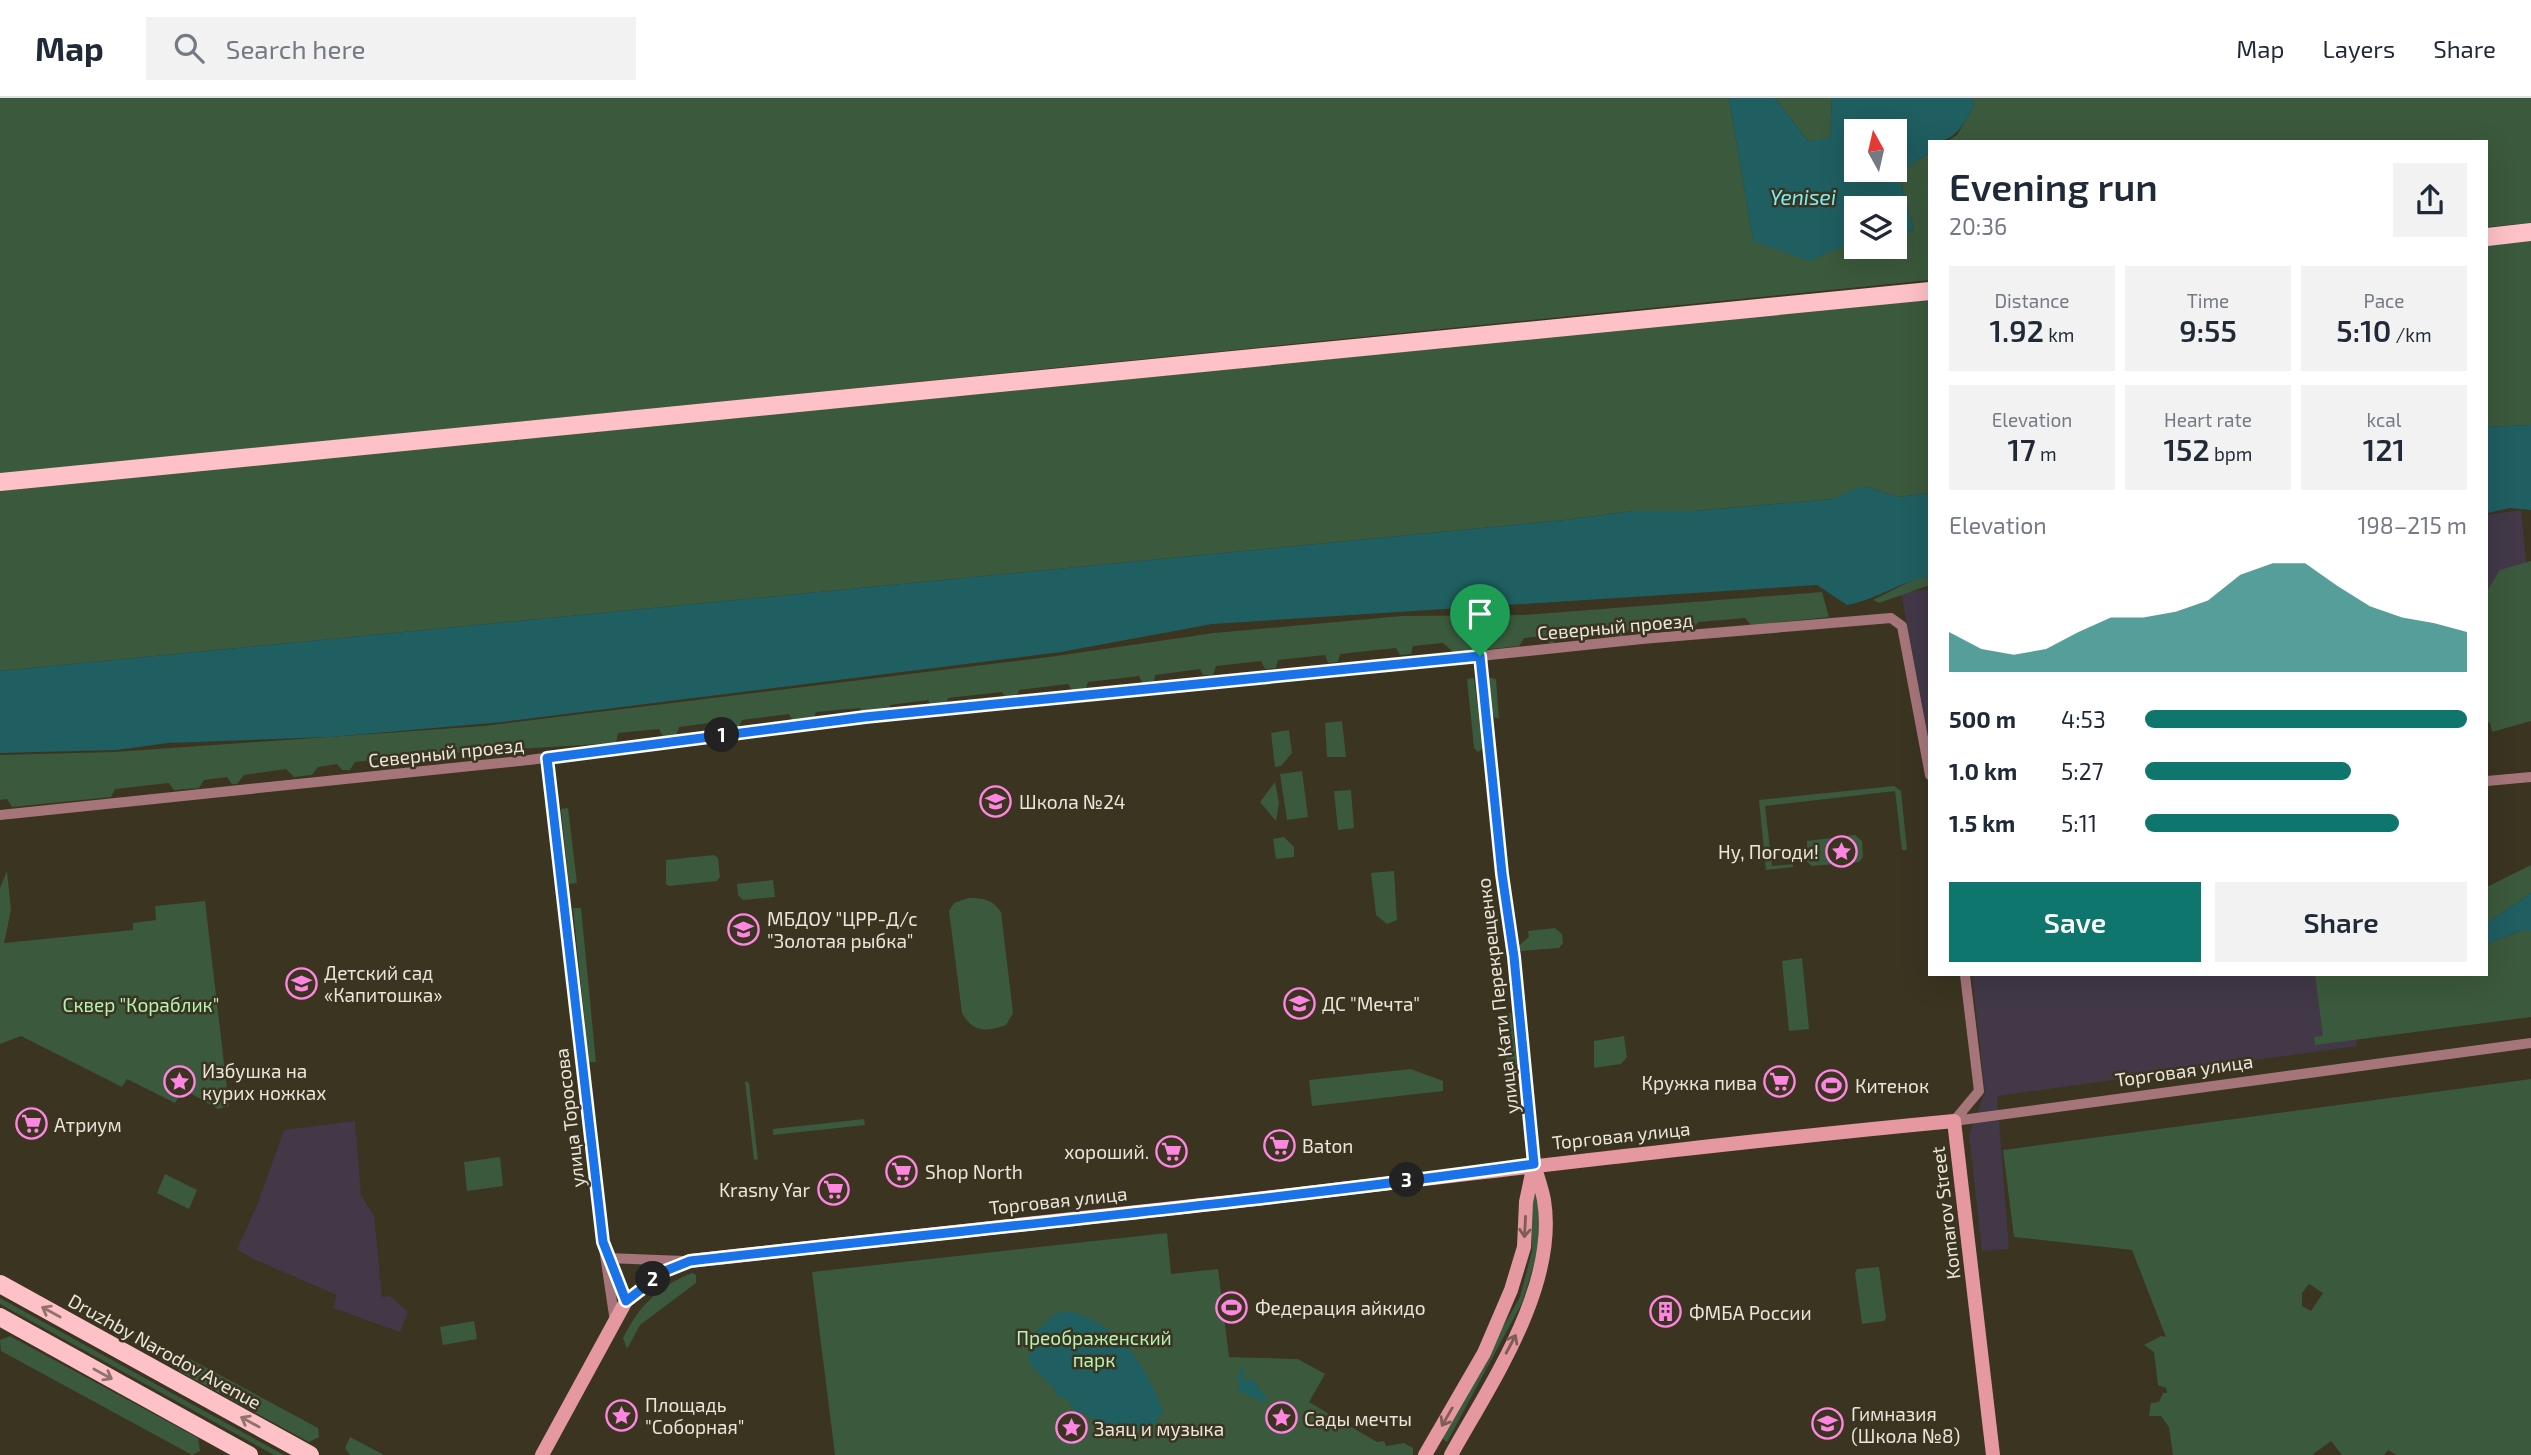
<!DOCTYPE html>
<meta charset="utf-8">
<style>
:root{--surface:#fff;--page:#f2f2f3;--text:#1f2937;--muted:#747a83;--line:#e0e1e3;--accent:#0f766e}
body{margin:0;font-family:"Exo 2",sans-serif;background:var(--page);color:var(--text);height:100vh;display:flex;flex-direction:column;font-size:26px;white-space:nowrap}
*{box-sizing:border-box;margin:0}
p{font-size:23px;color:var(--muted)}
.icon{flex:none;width:38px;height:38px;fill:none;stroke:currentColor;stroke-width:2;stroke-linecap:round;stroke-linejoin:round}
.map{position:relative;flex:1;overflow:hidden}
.sheet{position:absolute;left:1928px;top:42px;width:560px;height:836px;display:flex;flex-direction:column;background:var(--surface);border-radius:0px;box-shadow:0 7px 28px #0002}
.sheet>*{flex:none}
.needle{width:46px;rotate:352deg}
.controls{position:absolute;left:1844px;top:21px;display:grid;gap:14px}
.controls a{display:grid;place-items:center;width:63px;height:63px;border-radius:0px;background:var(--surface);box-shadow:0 7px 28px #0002;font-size:35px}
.pin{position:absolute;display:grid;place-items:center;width:60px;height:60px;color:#fff;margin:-72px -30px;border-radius:50% 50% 50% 0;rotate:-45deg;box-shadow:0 0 7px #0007}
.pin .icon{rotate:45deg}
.km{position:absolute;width:35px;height:35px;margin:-18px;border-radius:50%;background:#222;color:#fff;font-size:19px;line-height:35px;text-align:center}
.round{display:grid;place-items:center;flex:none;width:74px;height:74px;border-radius:0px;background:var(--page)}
.headline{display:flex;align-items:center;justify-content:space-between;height:119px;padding:0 21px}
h1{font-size:38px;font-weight:600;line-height:52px}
.stats{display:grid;grid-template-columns:repeat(3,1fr);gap:10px;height:119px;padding:7px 21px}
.stats div{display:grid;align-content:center;border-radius:0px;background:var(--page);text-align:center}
.stats b{font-size:30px;font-weight:600}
.stats small{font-size:19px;font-weight:400}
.stats p{font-size:19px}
.chart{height:196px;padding:14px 21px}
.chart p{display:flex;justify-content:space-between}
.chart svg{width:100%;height:126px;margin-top:7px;fill:var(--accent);opacity:.7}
.action{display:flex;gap:14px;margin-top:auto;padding:14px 21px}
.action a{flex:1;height:80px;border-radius:0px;background:var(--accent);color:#fff;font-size:28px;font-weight:600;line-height:80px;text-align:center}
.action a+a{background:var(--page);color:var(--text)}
ul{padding:0 21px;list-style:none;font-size:23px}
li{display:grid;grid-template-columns:112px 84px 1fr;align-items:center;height:52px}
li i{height:18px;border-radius:9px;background:var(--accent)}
header{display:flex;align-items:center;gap:42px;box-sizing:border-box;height:98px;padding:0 35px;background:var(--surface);border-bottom:2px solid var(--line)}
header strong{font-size:33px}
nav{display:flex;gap:38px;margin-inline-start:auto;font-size:24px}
.search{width:490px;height:63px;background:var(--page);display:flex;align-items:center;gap:18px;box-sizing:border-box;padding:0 24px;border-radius:0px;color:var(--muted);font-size:26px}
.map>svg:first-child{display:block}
</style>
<header>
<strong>Map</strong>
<div class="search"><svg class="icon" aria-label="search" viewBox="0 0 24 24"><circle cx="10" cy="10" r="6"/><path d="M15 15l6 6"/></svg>Search here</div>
<nav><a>Map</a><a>Layers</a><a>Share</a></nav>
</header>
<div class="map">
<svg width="2531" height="1357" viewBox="0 0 2531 1357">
<rect width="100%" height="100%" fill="#3a3421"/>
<g fill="#423848">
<polygon points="2521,412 2527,471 2487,493 2487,417"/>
<polygon points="1930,491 1930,650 1901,495"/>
<polygon points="1972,877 2348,877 2357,948 1997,998 2009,1151 1982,1153 1969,1037 1985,994"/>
<polygon points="355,1023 361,1097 374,1118 382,1199 390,1198 408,1214 400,1234 333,1210 337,1197 251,1160 237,1151 258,1105 284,1032"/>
</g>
<g fill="#3b593c" fill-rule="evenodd">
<polygon points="0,0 1729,0 1753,142 1856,142 1857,138 1857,149 1895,149 1895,136 1914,133 1898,75 1930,54 1930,182 0,376"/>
<polygon points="1775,0 1832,0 1830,41 1808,43"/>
<polygon points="1972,0 2531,0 2531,125 2487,129 2487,44 1946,44 1957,37 1974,8"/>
<polygon points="2531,142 2531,327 2487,329 2487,147"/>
<polygon points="1930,200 1930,395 1898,399 1867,389 1833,401 1694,413 1633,413 1565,422 0,573 0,390"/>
<polygon points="2531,463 2531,623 2492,634 2490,624 2487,625 2487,493 2500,472"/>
<polygon points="1930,478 1930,487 1879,505 1873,502 1917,480"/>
<polygon points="1822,494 1829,519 1751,527 1745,520 1698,524 1693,532 1685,533 1679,526 1629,531 1624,539 1620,539 1613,532 1558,537 1554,545 1550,545 1546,538 1524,540 1519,548 1454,555 1443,545 1413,548 1411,556 1400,557 1396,550 1340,556 1338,564 1328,565 1325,557 1278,562 1276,570 1265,571 1261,563 1216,568 1213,577 1203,577 1200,571 1155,577 1154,585 1143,586 1139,578 1088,584 1086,591 1072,592 1068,586 1019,592 1017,599 1006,600 1002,594 948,600 946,608 932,609 928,602 890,607 888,614 863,617 860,610 816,614 813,621 793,623 789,616 742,622 739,630 729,631 726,623 679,629 676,638 663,639 659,631 618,635 616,645 419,657 417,663 398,667 391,660 355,664 350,672 342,672 337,666 318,669 312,677 294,679 286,671 244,677 237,686 232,686 227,679 204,682 199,690 174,692 169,685 115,691 111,699 12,709 7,701 0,702 0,657 114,654 484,628 1056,558 1214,535 1402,518 1524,517"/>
<polygon points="1487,579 1496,581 1499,621 1491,618"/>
<polygon points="1474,580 1483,650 1478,654 1474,650 1467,581"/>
<polygon points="1342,623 1346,659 1327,659 1325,625"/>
<polygon points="1289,632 1292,655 1281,668 1275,669 1271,635"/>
<polygon points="1302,673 1308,719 1287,722 1280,676"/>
<polygon points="1275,684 1279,705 1276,723 1260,704"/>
<polygon points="1894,688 1901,693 1907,752 1902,752 1895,693 1765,708 1772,768 1793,766 1793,769 1766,772 1759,702"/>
<polygon points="1351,692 1354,730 1338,732 1334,693"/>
<polygon points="568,710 577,785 569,786 561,711"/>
<polygon points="1855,737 1862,743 1863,759 1859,764 1812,768 1807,764 1807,743"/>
<polygon points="1284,739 1294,749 1294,759 1276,761 1273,741"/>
<polygon points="714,757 718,760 720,779 717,783 669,788 666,786 666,762"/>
<polygon points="2531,767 2531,795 2487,825 2487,789"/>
<polygon points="7,773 11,812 4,845 133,832 133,825 156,822 155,808 205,803 229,1008 218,1011 183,991 175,1005 127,981 122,989 21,938 0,946 0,790"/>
<polygon points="1394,773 1397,822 1387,826 1376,817 1371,775"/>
<polygon points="773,782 775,799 743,802 738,797 737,786"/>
<path d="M968,800C983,800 992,801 1001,814L1013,915L1006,927C987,934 973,935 962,915L949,813L954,805Z"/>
<polygon points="573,810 581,810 596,964 589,964"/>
<polygon points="1555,830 1562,836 1563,845 1559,850 1521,853 1516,850 1529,839 1528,833"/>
<polygon points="2520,833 2531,833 2531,919 2315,947 2314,939 2323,938 2315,877 2487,877 2487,846"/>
<polygon points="1802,860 1809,931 1789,933 1782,863"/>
<polygon points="1511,915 1517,966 1510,972 1507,972 1502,916"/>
<polygon points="1624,938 1627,959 1621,966 1594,970 1594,943"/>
<polygon points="1411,971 1443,983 1443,993 1312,1008 1309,982"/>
<path d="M2531,981V1357H2396L2388,1352L2384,1357H2342L2331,1343L2312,1357H2173L2169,1329L2161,1318H2149L2151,1305L2159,1304L2163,1295H2167L2166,1290L2158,1287L2154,1254L2144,1247L2161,1238L2166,1239L2132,1152L2014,1139L2003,1052ZM2309,1186L2323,1195L2311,1213L2302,1208V1195Z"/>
<polygon points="745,983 749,985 758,1061 754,1062"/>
<polygon points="864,1021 865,1027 773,1037 773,1031"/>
<polygon points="500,1059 503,1088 467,1093 464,1064"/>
<polygon points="165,1076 197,1092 189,1111 157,1095"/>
<polygon points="1532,1090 1539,1097 1538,1153 1522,1205 1447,1344 1440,1339 1520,1199 1532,1153"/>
<polygon points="1167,1135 1171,1176 1218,1171 1229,1259 1298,1261 1325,1276 1309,1304 1377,1344 1384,1343 1386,1348 1404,1345 1413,1350 1413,1357 835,1357 812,1174"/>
<polygon points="1879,1169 1886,1220 1884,1223 1862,1226 1855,1175 1857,1171"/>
<path d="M692,1175L696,1177V1185L640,1227L627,1251L623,1240C639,1208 659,1188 692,1175Z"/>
<polygon points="0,1200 284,1357 274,1357 0,1206"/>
<polygon points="474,1223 477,1241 443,1247 440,1229"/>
<polygon points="10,1238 198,1340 200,1353 192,1357 1,1253 0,1242"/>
<polygon points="188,1260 318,1330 319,1339 309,1344 179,1273 179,1263"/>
<polygon points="350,1339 384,1357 350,1357 345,1350"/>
</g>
<g fill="#1f5e61" fill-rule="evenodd">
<path d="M1729,0H1775L1808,43L1830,40L1832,0H1972L1974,8C1962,28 1956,44 1930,44V54L1898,75L1914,133L1895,136V110H1876L1872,98L1863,102L1862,110H1857L1856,142L1810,163L1753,143ZM1895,33V72H1857V33Z"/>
<polygon points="2531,327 2531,412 2510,410 2487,415 2487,329"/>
<path d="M1867,389L1898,399L1930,395V478C1901,483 1878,501 1847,507L1817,487L1212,526L1061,554L503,624L330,639L168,645L116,652L0,655V573L1565,422L1633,413H1694L1833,401L1857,390Z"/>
<polygon points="2531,795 2531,833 2520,833 2487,846 2487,825"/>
<path d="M1068,1213C1119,1226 1146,1266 1163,1313L1156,1325C1132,1341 1103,1328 1082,1314L1077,1315L1067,1301L1056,1297L1054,1290L1029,1266V1240L1055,1216Z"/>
<path d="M1240,1267L1246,1275L1241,1282L1252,1281L1269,1303C1259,1305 1248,1296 1238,1293L1240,1283L1236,1280L1241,1275Z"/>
</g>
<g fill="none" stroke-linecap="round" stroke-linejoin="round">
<g stroke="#a6757a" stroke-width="10">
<polyline points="1480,558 1502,776 1514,859 1534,1066"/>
<polyline points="547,660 597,1103 615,1224"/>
<polyline points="2487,683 2531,679"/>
<polyline points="0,717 529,662 873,618 1151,590 1174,590 1642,541 1891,520 1902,528 1930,677"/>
<polyline points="1954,1023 2531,945"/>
<polyline points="1954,1023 1979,993 1965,877"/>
<polyline points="607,1160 684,1163"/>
<polyline points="612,1172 626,1203"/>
</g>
<g stroke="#e698a1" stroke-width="14">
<path d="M542,1357L626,1203L665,1173L690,1163C870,1142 1050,1124 1230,1104C1471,1076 1712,1046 1954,1023L1993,1357"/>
<polyline points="1425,1357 1484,1255 1511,1192 1524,1149 1526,1104 1534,1066"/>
<path d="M1451,1357C1491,1285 1558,1188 1544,1102C1542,1091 1538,1080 1535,1070"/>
</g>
<g stroke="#fec1c7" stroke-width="18">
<polyline points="2487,139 2531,134"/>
<polyline points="0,384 1930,193"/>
<polyline points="0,1186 310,1357"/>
<polyline points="0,1219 249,1357"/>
</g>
</g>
<defs><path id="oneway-shaft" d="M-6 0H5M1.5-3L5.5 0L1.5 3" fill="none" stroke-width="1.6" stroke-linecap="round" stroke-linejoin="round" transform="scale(1.75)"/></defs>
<g stroke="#7f5c54">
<use href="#oneway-shaft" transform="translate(1525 1129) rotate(93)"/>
<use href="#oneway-shaft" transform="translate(1511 1246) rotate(-62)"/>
<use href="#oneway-shaft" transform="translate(1447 1319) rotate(120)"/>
</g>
<g stroke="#92736c">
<use href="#oneway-shaft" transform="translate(51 1214) rotate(-151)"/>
<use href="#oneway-shaft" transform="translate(103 1276) rotate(29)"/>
<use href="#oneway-shaft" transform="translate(250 1324) rotate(-151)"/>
</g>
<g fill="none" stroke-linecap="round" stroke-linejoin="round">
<defs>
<path id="route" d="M1480,558L1502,776L1514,859L1534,1066C1254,1105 971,1131 690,1163L665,1173L626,1203L603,1144L547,660L865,619Z"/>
</defs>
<use href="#route" stroke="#fff" stroke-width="14"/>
<use href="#route" stroke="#1a73e8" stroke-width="9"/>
</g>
<defs>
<symbol id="school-ring" viewBox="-11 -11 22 22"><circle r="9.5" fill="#3a3421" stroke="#fe86e0" stroke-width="1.5"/><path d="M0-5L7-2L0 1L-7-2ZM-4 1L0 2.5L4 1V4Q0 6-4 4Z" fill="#fe86e0"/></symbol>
<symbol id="sight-ring" viewBox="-11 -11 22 22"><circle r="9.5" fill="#3a3421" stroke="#fe86e0" stroke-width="1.5"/><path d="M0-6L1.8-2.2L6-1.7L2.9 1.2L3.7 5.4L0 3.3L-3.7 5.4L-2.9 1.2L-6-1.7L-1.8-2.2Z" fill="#fe86e0"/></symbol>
<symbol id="supermarket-ring" viewBox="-11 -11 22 22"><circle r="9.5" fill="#3a3421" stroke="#fe86e0" stroke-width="1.5"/><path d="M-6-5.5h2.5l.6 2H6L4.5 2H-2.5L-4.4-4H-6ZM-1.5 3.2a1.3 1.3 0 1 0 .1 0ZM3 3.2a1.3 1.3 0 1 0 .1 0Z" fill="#fe86e0"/></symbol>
<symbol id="stadium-ring" viewBox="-11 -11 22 22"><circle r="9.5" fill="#3a3421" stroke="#fe86e0" stroke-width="1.5"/><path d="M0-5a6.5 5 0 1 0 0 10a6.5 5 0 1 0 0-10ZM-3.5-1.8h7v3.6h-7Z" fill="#fe86e0"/></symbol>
<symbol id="building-ring" viewBox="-11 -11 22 22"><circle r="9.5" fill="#3a3421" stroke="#fe86e0" stroke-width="1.5"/><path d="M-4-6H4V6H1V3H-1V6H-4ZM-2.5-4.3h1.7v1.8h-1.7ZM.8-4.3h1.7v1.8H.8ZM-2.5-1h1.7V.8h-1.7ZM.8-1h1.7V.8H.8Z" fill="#fe86e0"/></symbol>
</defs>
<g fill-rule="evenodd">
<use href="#school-ring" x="978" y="686" width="35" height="35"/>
<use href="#sight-ring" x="1824" y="736" width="35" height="35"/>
<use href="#school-ring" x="726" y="814" width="35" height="35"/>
<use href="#school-ring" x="284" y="868" width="35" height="35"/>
<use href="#school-ring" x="1282" y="888" width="35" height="35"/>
<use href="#sight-ring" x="162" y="966" width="35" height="35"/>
<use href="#supermarket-ring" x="1762" y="966" width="35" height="35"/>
<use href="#stadium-ring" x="1814" y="970" width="35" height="35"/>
<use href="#supermarket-ring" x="14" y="1008" width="35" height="35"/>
<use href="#supermarket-ring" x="1262" y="1030" width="35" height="35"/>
<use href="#supermarket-ring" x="1154" y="1036" width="35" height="35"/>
<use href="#supermarket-ring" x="884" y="1056" width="35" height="35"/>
<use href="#supermarket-ring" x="816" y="1074" width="35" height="35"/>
<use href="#stadium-ring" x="1214" y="1192" width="35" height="35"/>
<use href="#building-ring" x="1648" y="1196" width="35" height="35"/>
<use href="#sight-ring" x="604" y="1300" width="35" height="35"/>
<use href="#sight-ring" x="1264" y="1302" width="35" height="35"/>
<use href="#school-ring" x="1810" y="1308" width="35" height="35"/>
<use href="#sight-ring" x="1054" y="1312" width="35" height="35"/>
</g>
<g text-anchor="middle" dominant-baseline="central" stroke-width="5" stroke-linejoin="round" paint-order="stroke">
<g font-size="19" fill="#eae6da" stroke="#3a3421">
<text transform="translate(1615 528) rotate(-5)">Северный проезд</text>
<text transform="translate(446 654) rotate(-6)">Северный проезд</text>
<text transform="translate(1497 898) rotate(-97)">улица Кати Перекрещенко</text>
<text transform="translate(2184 972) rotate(-8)">Торговая улица</text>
<text transform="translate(569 1020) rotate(-97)">улица Торосова</text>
<text transform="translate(1621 1037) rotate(-6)">Торговая улица</text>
<text transform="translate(1058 1102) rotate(-6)">Торговая улица</text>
<text transform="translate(1945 1115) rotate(-97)">Komarov Street</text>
<text transform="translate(165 1253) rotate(29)">Druzhby Narodov Avenue</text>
</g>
<g font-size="19" fill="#eae6da" stroke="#3a3421" text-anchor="start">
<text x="1019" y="703">Школа №24</text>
<text x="1819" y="753" text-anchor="end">Ну, Погоди!</text>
<text x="767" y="820">МБДОУ "ЦРР-Д/с<tspan x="767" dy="22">"Золотая рыбка"</tspan></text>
<text x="324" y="874">Детский сад<tspan x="324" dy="22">«Капитошка»</tspan></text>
<text x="1322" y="905">ДС "Мечта"</text>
<text x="202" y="972">Избушка на<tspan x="202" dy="22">курих ножках</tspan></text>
<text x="1757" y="984" text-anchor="end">Кружка пива</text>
<text x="1855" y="987">Китенок</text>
<text x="54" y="1026">Атриум</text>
<text x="1302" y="1047">Baton</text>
<text x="1149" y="1053" text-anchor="end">хороший.</text>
<text x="925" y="1073">Shop North</text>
<text x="810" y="1091" text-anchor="end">Krasny Yar</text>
<text x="1255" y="1209">Федерация айкидо</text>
<text x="1689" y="1214">ФМБА России</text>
<text x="645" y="1306">Площадь<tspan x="645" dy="22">"Соборная"</tspan></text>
<text x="1851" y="1315">Гимназия<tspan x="1851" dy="22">(Школа №8)</tspan></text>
<text x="1304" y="1320">Сады мечты</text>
<text x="1094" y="1330">Заяц и музыка</text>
</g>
<g font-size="19" fill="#b3f5b6" stroke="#3a3421">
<text x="141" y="906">Сквер "Кораблик"</text>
<text x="1094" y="1239">Преображенский<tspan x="1094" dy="22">парк</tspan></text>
</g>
<g font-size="21" font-style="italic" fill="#78f0f6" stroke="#3a3421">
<text x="1803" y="98">Yenisei</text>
</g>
</g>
</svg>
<div class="controls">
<a><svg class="needle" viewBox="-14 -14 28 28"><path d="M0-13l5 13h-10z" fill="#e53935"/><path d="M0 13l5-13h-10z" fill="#747a83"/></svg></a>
<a><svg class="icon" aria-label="layers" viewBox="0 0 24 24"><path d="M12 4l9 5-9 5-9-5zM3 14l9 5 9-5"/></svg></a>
</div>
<div class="pin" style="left:1480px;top:558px;background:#1e9e55"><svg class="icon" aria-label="arrive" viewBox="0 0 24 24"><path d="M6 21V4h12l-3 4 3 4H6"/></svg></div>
<b class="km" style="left:722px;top:637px">1</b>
<b class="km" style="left:653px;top:1181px">2</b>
<b class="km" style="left:1407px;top:1082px">3</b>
<section class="sheet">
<div class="headline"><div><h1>Evening run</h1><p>20:36</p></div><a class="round"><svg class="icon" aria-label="share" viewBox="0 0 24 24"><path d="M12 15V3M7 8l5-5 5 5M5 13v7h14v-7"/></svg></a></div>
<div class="stats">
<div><p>Distance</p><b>1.92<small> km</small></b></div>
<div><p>Time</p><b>9:55</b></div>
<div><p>Pace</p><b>5:10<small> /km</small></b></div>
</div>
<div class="stats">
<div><p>Elevation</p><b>17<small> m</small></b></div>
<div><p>Heart rate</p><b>152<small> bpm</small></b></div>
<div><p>kcal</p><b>121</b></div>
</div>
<div class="chart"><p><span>Elevation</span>198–215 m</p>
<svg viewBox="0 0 160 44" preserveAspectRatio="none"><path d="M0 44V30L10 36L20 38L30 36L40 30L50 25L60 25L70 23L80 19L90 10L100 6L110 6L120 14L130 21L140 25L150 27L160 30V44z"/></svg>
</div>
<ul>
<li><b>500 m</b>4:53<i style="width:100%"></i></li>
<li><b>1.0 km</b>5:27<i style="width:64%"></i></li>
<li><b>1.5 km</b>5:11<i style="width:79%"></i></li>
</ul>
<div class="action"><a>Save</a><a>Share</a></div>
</section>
</div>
